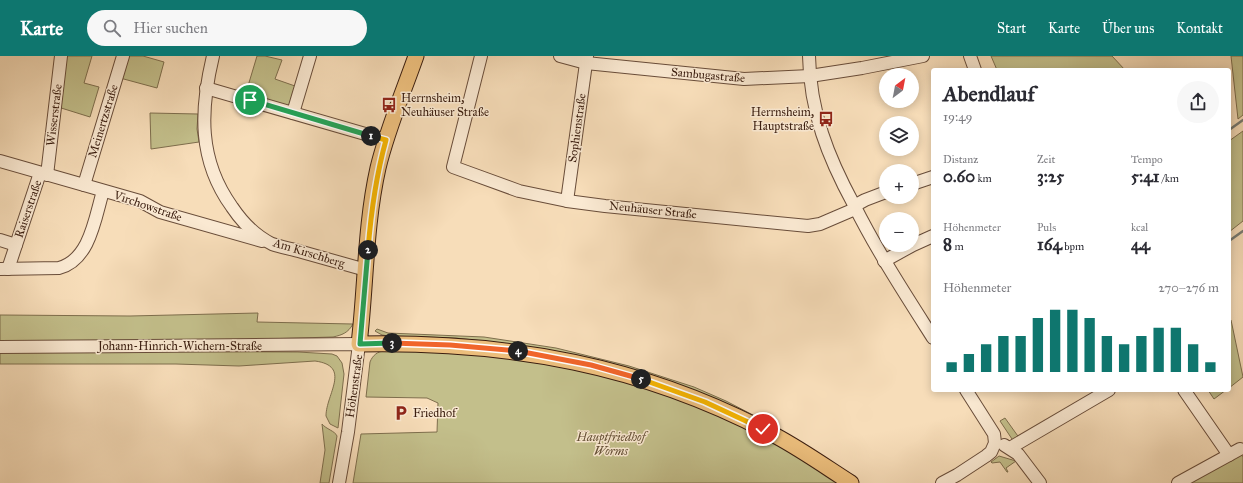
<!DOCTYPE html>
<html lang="de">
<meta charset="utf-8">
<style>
:root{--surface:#fff;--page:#f7f7f7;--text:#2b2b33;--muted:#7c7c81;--accent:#0f766e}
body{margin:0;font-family:"IM FELL Great Primer",serif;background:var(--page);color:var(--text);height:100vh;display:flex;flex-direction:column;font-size:15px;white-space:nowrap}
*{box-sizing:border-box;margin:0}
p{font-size:13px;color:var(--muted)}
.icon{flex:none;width:22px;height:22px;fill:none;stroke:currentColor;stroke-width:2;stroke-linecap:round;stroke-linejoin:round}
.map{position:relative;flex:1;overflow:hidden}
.details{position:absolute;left:931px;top:12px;width:300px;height:324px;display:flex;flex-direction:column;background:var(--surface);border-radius:4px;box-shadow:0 2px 10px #0003}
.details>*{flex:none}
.needle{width:26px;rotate:32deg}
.tools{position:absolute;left:879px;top:12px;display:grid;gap:8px}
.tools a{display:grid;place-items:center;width:40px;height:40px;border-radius:50%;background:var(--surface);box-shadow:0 2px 10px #0003;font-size:20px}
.pin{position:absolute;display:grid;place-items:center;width:34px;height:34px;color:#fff;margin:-17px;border:2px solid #fff;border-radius:50%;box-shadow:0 1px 4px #0007}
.km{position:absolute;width:20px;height:20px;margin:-10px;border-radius:50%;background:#222;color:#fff;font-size:11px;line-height:20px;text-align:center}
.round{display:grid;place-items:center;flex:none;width:42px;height:42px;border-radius:21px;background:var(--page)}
.summary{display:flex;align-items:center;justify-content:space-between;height:68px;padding:0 12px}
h1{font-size:22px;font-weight:700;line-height:30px}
.figures{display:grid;grid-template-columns:repeat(3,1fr);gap:6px;height:68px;padding:4px 12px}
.figures div{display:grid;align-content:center}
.figures b{font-size:17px;font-weight:700}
.figures small{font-size:11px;font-weight:400}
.figures p{font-size:11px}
.chart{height:112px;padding:8px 12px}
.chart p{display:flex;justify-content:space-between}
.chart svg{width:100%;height:72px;margin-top:4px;stroke:var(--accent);stroke-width:6}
header{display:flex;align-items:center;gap:24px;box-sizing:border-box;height:56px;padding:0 20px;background:var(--accent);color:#fff}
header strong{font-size:19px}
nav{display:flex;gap:22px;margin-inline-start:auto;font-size:14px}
.search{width:280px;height:36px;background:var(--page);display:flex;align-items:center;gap:10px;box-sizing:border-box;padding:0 14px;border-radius:22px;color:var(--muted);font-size:15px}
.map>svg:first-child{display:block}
</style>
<header>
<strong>Karte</strong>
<div class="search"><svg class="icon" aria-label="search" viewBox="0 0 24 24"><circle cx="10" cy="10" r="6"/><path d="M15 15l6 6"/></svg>Hier suchen</div>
<nav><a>Start</a><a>Karte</a><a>Über uns</a><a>Kontakt</a></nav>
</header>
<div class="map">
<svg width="1243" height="427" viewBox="0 0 1243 427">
<rect width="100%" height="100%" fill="#f7ddb9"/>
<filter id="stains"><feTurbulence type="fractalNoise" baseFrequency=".005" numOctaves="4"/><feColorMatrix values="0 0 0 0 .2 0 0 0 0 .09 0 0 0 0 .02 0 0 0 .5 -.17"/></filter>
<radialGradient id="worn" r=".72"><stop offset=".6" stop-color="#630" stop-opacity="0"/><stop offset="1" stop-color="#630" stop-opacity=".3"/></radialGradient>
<g fill="#c3bf8b" stroke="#7e6e4d">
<polygon points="64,0 92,0 84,27 99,31 90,61 58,51"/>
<polygon points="127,0 143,0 164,6 157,32 120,22"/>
<polygon points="257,0 265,0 282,4 275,23 295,30 289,49 285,51 245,40"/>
<polygon points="991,0 1112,0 1125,14 997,14"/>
<polygon points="1231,0 1243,0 1243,59 1238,63"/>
<polygon points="150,57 198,58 197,73 199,86 151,93"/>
<polygon points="1243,75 1243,165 1229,176 1229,85"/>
<path d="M258,257L257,266L353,268C348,277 342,279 333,281L229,284L0,285V259L130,260Z"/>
<polygon points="1231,264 1243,321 1229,332 1229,265"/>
<polygon points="377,273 388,277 484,281 556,292 629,310 694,331 726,345 776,371 832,406 767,370 509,288 456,282 389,280 382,279 375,275"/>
<path d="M403,294L507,301L616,320L742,368L842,427H353L361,378L437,376L438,347L427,342L366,341L370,306C376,291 390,295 403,294Z"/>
<path d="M0,295L298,296L332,298L337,300L342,307L344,318L338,372L330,368L326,360C326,338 352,310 315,305L239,310L176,308H0Z"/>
<polygon points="1208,334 1226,334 1214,343"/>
<polygon points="1005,362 1020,383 1014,386 1000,365"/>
<path d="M322,368C326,373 335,375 337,380L329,427H320L325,394Z"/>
<polygon points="1240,396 1243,401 1243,427 1184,427"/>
<polygon points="999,400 1016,405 1006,412 1008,416 1007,416 1000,406 992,407 991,406"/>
</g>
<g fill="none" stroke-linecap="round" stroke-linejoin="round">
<g stroke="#777b74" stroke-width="2.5">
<polyline points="1229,74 1243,64"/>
<polyline points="1229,185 1243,175"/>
</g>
<defs>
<g id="minor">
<path d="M213,0C200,54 198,104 232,151C242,166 256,180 272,188C281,191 292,193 302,196C323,202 345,208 366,214"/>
<polyline points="481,0 453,111 519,135 567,145 605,150 808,170 820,168 855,153"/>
<polyline points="560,0 586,7 744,23 810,20 862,12 923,0"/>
<path d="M809,0C810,56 828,101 854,149C877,195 905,238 933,282"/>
<polyline points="970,0 975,14"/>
<polyline points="206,32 386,84"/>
<polyline points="293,57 310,0"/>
<polyline points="0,105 140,145 160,156 262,185"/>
<polyline points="47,119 61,0"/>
<polyline points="912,128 933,121"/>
<polyline points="84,129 123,0"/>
<polyline points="567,145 587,0"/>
<polyline points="854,150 865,144 886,136"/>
<polyline points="0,184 16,189"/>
<polyline points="884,205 913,189 933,180"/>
<path d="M0,213L59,212C90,204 95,162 103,135"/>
<polyline points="8,213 40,117"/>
<polyline points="0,291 146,290 359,288 348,376 339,427"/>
<polyline points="1184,334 1229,399"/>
<polyline points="1004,389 1018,398 1040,427"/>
<polyline points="1010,392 1109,334"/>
<polyline points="942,427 957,419 986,400 991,396 995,387 994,378 966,334"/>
<polyline points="1178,427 1240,393"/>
</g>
<path id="major" d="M416,0C403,37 387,74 378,112C365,170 366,230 359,288C509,285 644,309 776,380C802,394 826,411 851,427"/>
</defs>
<use href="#minor" stroke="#694d3a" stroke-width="14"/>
<use href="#major" stroke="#3a1d0f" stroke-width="17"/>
<use href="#minor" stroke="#fae9d2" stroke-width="12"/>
<use href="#major" stroke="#ecbe7c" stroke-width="15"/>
</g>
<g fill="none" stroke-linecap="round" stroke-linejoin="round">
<defs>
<polyline id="split-1" points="250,44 371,80"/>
<path id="split-2" d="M368,194C371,156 376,120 386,84L371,80"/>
<polyline id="split-3" points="368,194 360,288 392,287"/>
<polyline id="split-4" points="392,287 450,289 518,295"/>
<polyline id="split-5" points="518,295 591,309 641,323"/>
<polyline id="split-6" points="641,323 705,346 763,373"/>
</defs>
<use href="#split-1" stroke="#fff" stroke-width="8"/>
<use href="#split-2" stroke="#fff" stroke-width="8"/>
<use href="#split-3" stroke="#fff" stroke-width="8"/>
<use href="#split-4" stroke="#fff" stroke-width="8"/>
<use href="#split-5" stroke="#fff" stroke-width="8"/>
<use href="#split-6" stroke="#fff" stroke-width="8"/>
<use href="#split-1" stroke="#22a559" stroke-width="5"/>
<use href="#split-2" stroke="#f5b400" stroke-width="5"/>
<use href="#split-3" stroke="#22a559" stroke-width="5"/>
<use href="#split-4" stroke="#f0652b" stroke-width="5"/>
<use href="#split-5" stroke="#f0652b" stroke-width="5"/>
<use href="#split-6" stroke="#f5b400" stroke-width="5"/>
</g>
<defs>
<symbol id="bus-bare" viewBox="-9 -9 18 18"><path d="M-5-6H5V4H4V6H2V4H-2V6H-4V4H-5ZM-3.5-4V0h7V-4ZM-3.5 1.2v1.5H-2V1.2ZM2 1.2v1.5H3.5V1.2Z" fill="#8f2418" stroke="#fae9d2" stroke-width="2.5" paint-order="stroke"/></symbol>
<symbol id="parking-bare" viewBox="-9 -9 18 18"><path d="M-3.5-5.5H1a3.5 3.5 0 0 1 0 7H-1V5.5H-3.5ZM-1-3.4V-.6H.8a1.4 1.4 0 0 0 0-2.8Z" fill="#8f2418" stroke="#fae9d2" stroke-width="2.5" paint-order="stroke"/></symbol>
</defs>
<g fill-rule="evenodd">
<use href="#bus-bare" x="378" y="38" width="22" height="22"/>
<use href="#bus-bare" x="815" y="52" width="22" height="22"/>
<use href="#parking-bare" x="390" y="346" width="22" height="22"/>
</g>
<g text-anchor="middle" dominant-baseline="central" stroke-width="3" stroke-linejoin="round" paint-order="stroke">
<g font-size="12" fill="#3a1d0f" stroke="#fae9d2">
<text transform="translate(708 19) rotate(5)">Sambugastraße</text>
<text transform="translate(54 59) rotate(-83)">Wisserstraße</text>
<text transform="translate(103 65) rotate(-73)">Meinertzstraße</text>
<text transform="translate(577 72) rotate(-82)">Sophienstraße</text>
<text transform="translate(148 150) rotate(19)">Virchowstraße</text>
<text transform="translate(28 153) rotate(-71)">Raiserstraße</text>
<text transform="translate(653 154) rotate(6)">Neuhäuser Straße</text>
<text transform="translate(309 197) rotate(17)">Am Kirschberg</text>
<text x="180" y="290">Johann-Hinrich-Wichern-Straße</text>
<text transform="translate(354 330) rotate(-82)">Höhenstraße</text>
</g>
<g font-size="12" fill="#3a1d0f" stroke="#fae9d2" text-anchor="start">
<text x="401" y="42">Herrnsheim,<tspan x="401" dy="14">Neuhäuser Straße</tspan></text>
<text x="814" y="56" text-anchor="end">Herrnsheim,<tspan x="814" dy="14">Hauptstraße</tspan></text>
<text x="413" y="357">Friedhof</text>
</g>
<g font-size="12" font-style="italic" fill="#634e34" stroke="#fae9d2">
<text x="611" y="381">Hauptfriedhof<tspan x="611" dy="14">Worms</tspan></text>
</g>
</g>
<rect width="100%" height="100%" filter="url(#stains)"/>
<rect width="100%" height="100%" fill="url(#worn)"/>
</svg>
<div class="tools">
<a><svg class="needle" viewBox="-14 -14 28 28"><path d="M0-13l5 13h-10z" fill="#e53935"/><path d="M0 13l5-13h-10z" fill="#7c7c81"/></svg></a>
<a><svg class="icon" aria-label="layers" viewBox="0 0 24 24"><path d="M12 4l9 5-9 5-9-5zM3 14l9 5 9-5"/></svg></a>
<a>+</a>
<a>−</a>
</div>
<div class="pin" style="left:250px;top:44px;background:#1e9e55"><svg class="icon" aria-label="arrive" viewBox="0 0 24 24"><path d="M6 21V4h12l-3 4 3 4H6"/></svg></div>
<div class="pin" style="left:763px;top:373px;background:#d93025"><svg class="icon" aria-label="check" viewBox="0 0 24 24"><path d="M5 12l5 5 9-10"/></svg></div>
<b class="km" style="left:371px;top:80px">1</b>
<b class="km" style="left:368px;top:194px">2</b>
<b class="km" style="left:392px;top:287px">3</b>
<b class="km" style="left:518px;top:295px">4</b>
<b class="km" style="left:641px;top:323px">5</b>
<section class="details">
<div class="summary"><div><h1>Abendlauf</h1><p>19:49</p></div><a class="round"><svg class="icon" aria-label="share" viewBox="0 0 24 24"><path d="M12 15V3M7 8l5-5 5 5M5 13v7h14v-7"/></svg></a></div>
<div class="figures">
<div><p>Distanz</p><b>0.60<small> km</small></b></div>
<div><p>Zeit</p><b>3:25</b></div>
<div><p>Tempo</p><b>5:41<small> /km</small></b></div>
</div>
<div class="figures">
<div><p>Höhenmeter</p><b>8<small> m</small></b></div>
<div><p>Puls</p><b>164<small> bpm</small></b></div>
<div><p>kcal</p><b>44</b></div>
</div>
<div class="chart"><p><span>Höhenmeter</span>270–276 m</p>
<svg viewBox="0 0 160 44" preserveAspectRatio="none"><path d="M5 44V38M15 44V33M25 44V27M35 44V22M45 44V22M55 44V11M65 44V6M75 44V6M85 44V11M95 44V22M105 44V27M115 44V22M125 44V17M135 44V17M145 44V27M155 44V38"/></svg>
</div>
</section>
</div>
